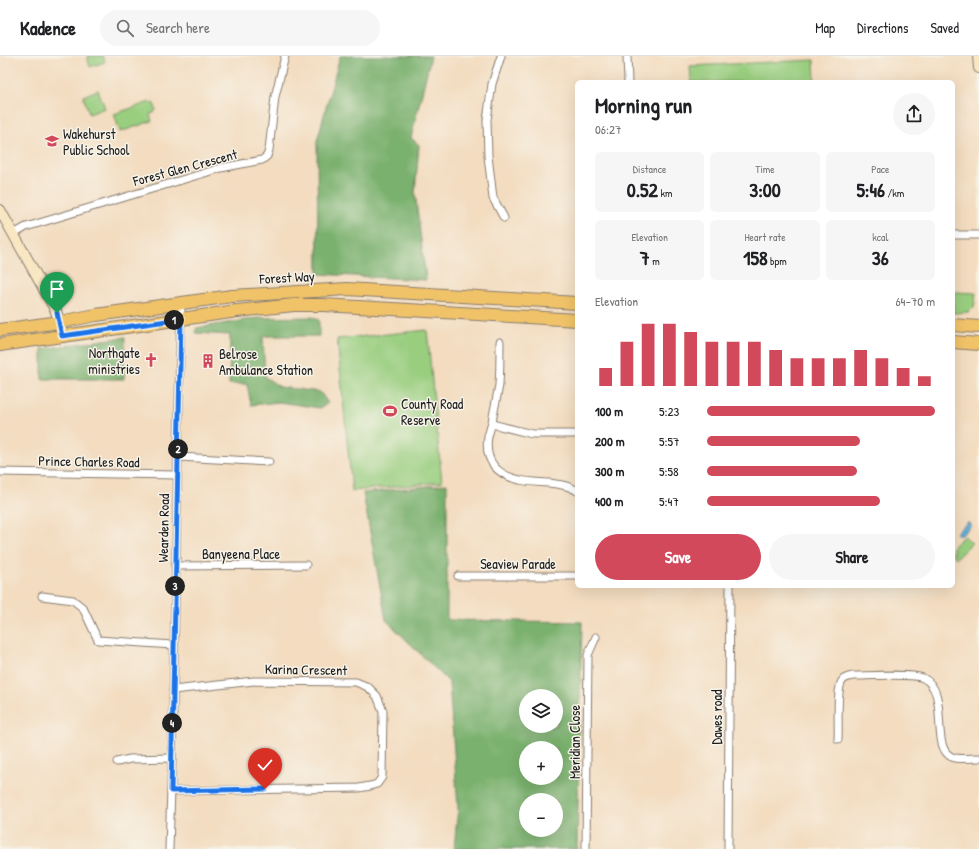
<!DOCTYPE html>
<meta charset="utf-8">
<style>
:root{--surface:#fff;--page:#f6f6f6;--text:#202124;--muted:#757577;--line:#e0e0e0;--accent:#d1495b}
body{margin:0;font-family:"Patrick Hand",sans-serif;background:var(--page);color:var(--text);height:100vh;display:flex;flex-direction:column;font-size:15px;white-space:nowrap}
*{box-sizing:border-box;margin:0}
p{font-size:13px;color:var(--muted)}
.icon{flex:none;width:22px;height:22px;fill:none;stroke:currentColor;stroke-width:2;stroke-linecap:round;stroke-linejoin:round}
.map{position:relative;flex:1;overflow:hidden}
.sheet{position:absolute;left:575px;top:24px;width:380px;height:508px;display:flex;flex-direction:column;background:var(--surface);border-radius:6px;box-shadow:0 4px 16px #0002}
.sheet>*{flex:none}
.tools{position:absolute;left:519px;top:633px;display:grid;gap:8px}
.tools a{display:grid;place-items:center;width:44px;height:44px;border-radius:50%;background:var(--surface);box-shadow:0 4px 16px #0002;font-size:20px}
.pin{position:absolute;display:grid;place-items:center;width:34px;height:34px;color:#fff;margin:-41px -17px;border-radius:50% 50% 50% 0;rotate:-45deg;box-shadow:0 0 4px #0007}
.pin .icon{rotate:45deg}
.km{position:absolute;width:20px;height:20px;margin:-10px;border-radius:50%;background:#222;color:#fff;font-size:11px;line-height:20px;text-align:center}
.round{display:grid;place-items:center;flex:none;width:42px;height:42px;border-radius:21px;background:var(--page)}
.headline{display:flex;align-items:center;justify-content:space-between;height:68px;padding:0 20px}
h1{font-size:22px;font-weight:700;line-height:30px}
.metrics{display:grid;grid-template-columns:repeat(3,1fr);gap:6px;height:68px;padding:4px 20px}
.metrics div{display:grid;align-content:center;border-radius:6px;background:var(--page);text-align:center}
.metrics b{font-size:20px;font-weight:700}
.metrics small{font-size:11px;font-weight:400}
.metrics p{font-size:11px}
.chart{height:112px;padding:8px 20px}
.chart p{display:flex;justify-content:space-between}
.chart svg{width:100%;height:72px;margin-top:4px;stroke:var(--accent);stroke-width:6}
.primary-button{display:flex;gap:8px;margin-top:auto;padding:8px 20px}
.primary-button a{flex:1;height:46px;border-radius:24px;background:var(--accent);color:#fff;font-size:16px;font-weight:700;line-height:46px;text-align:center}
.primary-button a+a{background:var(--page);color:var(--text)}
ul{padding:0 20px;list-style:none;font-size:13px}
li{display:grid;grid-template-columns:64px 48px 1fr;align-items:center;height:30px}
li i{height:10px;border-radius:5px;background:var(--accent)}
header{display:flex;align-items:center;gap:24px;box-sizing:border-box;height:56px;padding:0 20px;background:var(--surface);border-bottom:1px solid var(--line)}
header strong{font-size:19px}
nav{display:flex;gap:22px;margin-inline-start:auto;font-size:14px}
.search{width:280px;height:36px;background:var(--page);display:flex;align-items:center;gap:10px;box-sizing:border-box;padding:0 14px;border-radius:22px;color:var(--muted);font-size:15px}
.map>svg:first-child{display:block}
</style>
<header>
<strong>Kadence</strong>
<div class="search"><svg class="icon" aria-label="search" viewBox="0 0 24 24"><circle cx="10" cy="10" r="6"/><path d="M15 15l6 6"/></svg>Search here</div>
<nav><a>Map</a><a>Directions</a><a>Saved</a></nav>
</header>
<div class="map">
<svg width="979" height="793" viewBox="0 0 979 793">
<rect width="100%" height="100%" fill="#f7f3e8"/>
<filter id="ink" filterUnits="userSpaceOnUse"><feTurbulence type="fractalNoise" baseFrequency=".025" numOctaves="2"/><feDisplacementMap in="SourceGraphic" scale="8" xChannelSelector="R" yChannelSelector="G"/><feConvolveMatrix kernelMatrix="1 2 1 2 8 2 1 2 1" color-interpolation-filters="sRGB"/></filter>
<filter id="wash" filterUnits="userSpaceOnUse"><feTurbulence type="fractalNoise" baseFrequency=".012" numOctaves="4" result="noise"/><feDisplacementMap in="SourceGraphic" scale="16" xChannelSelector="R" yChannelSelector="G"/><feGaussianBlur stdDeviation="0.9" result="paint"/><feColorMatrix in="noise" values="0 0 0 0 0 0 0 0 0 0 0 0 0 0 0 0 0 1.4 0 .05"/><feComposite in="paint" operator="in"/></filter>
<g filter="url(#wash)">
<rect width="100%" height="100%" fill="#f3dcbf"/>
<g fill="#99ce7f" stroke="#5a754e">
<polygon points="87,0 103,0 105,6 90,11"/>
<polygon points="814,4 815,26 691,26 690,10"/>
<polygon points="98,34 105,52 89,58 83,40"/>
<polygon points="150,46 154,48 156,53 154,57 150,58 152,65 120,76 114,58"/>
<polygon points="953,236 976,237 974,251 968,256 953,257"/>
<polygon points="427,274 442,426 352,435 337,283"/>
<polygon points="964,480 972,487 956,502 953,499 953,490"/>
</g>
<g fill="#7ab16e" stroke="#4b6645" fill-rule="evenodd">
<polygon points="340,0 431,0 411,82 419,89 415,136 426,224 318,218 317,85"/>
<polygon points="312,261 319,264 319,280 265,280 263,281 265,321 280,331 320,336 328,347 320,352 279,346 251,349 247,328 229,328 230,279 196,277 196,272 258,262"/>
<polygon points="125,281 124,323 42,323 42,293"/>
<path d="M447,428V564L582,566L577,793H454L458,751L449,626L386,564L363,437ZM526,640H556V670H526ZM526,692H556V722H526ZM526,744H556V774H526Z"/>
</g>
<polygon fill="#5fb0da" stroke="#3e667b" points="968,466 971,470 960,480 956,477"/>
</g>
<g filter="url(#ink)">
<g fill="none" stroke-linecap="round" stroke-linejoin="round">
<defs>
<g id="street">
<polyline points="501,0 492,28 487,64 488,100 493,142 504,162"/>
<polyline points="627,0 628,26"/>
<polyline points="14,178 26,171 46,165 221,112 262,104 267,100 269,94 275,41 285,0"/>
<polyline points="953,179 979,179"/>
<path d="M500,286C500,300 500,315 499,329C497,341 494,354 492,366C491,371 489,376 488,381C484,405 497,419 520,424C536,428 564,425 577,435"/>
<polyline points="492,368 532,378 577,378"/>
<polyline points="178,401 269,406"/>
<polyline points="0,416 177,419"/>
<polyline points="175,510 306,509"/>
<polyline points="458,520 577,520"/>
<polyline points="42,540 73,544 83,552 98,584 173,589"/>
<path d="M838,683C839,671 836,634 842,625C845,621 849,621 853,620C867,620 913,617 923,622C951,635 929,691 952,701C959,704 971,702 979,702"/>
<polyline points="117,706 130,703 172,702"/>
<polyline points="171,735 359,732 370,730 377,728 382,721 383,655 377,640 368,631 356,626 254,625 173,634"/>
<polyline points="169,793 172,702 181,247"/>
<polyline points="586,793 588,599 596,581"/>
<polyline points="728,793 730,530"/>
</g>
<g id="secondary">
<polyline points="978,0 979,12"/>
<polyline points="0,154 55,253 60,266 62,280"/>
</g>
<g id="primary">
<polyline points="953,269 979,271"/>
<polyline points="0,274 60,266 96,259 232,240 347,233 577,247"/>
<polyline points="953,286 979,288"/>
<polyline points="0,289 237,255 294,249 324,249 577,264"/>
</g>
</defs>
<use href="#street" stroke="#887c6e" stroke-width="9"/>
<use href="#secondary" stroke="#887c6e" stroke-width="12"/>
<use href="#primary" stroke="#887c6e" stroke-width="14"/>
<use href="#street" stroke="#fff" stroke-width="7"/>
<use href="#secondary" stroke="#f9e7c3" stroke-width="10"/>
<use href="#primary" stroke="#f1c369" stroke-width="12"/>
</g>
</g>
<g fill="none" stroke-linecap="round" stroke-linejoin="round" filter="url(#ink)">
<defs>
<polyline id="route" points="57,257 62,280 181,263 171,735 265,733"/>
</defs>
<use href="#route" stroke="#fff" stroke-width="8"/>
<use href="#route" stroke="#1a73e8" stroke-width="5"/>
</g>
<defs>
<symbol id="school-bare" viewBox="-9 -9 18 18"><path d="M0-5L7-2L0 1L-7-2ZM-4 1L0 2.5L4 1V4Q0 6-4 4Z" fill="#d1495b" stroke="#f7f3e8" stroke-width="2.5" paint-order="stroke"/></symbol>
<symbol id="church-bare" viewBox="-9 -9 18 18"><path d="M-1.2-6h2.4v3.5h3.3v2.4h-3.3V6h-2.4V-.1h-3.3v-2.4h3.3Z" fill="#d1495b" stroke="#f7f3e8" stroke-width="2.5" paint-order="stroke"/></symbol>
<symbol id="building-bare" viewBox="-9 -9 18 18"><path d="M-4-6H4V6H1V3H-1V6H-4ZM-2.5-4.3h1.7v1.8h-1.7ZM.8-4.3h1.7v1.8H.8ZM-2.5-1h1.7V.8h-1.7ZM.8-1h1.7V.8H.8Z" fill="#d1495b" stroke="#f7f3e8" stroke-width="2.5" paint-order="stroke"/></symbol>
<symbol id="stadium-bare" viewBox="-9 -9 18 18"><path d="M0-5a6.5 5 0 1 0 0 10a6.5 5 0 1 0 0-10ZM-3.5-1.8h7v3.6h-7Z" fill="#d1495b" stroke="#f7f3e8" stroke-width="2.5" paint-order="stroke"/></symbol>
</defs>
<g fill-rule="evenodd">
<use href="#school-bare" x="42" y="75" width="20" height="20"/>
<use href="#church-bare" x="141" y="294" width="20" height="20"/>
<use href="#building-bare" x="198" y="295" width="20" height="20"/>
<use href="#stadium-bare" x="380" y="345" width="20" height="20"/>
</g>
<g text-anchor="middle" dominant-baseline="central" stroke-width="3" stroke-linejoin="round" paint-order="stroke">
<g font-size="14" fill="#1c1c1c" stroke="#f7f3e8" text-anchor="start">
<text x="63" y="77">Wakehurst<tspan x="63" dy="16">Public School</tspan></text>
<text x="140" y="296" text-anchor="end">Northgate<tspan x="140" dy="16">ministries</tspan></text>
<text x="219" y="297">Belrose<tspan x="219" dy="16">Ambulance Station</tspan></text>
<text x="401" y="347">County Road<tspan x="401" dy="16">Reserve</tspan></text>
</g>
<g font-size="14" fill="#1c1c1c" stroke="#f7f3e8">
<text transform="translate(185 111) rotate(-15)">Forest Glen Crescent</text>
<text transform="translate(287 221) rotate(-3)">Forest Way</text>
<text transform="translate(89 405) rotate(1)">Prince Charles Road</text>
<text transform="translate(163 472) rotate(-89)">Wearden Road</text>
<text x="241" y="497">Banyeena Place</text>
<text x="518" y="507">Seaview Parade</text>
<text transform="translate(306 613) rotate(1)">Karina Crescent</text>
<text transform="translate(716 661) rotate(-90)">Dawes road</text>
<text transform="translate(574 686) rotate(-90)">Meridian Close</text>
</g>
</g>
</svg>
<div class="tools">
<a><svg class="icon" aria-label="layers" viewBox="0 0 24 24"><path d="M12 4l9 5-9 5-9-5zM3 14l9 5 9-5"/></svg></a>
<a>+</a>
<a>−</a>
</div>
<div class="pin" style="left:57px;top:257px;background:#1e9e55"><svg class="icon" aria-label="arrive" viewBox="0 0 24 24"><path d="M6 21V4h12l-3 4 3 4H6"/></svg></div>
<div class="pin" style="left:265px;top:733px;background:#d93025"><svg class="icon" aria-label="check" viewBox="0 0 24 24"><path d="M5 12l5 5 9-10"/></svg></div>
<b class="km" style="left:174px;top:264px">1</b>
<b class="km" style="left:178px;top:393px">2</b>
<b class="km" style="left:175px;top:530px">3</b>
<b class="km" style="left:172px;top:667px">4</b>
<section class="sheet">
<div class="headline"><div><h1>Morning run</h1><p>06:27</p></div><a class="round"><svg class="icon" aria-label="share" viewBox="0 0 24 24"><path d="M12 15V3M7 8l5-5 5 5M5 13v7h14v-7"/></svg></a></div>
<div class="metrics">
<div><p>Distance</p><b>0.52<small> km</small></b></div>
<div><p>Time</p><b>3:00</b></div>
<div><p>Pace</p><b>5:46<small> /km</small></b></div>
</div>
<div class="metrics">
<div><p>Elevation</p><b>7<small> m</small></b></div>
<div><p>Heart rate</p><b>158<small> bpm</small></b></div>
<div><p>kcal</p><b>36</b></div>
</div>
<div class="chart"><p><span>Elevation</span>64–70 m</p>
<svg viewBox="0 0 160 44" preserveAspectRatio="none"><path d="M5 44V33M15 44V17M25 44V6M35 44V6M45 44V11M55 44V17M65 44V17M75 44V17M85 44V22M95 44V27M105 44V27M115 44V27M125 44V22M135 44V27M145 44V33M155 44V38"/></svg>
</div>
<ul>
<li><b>100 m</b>5:23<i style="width:100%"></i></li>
<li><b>200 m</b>5:57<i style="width:67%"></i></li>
<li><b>300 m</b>5:58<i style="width:66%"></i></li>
<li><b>400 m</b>5:47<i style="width:76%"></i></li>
</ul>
<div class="primary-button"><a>Save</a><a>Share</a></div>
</section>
</div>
